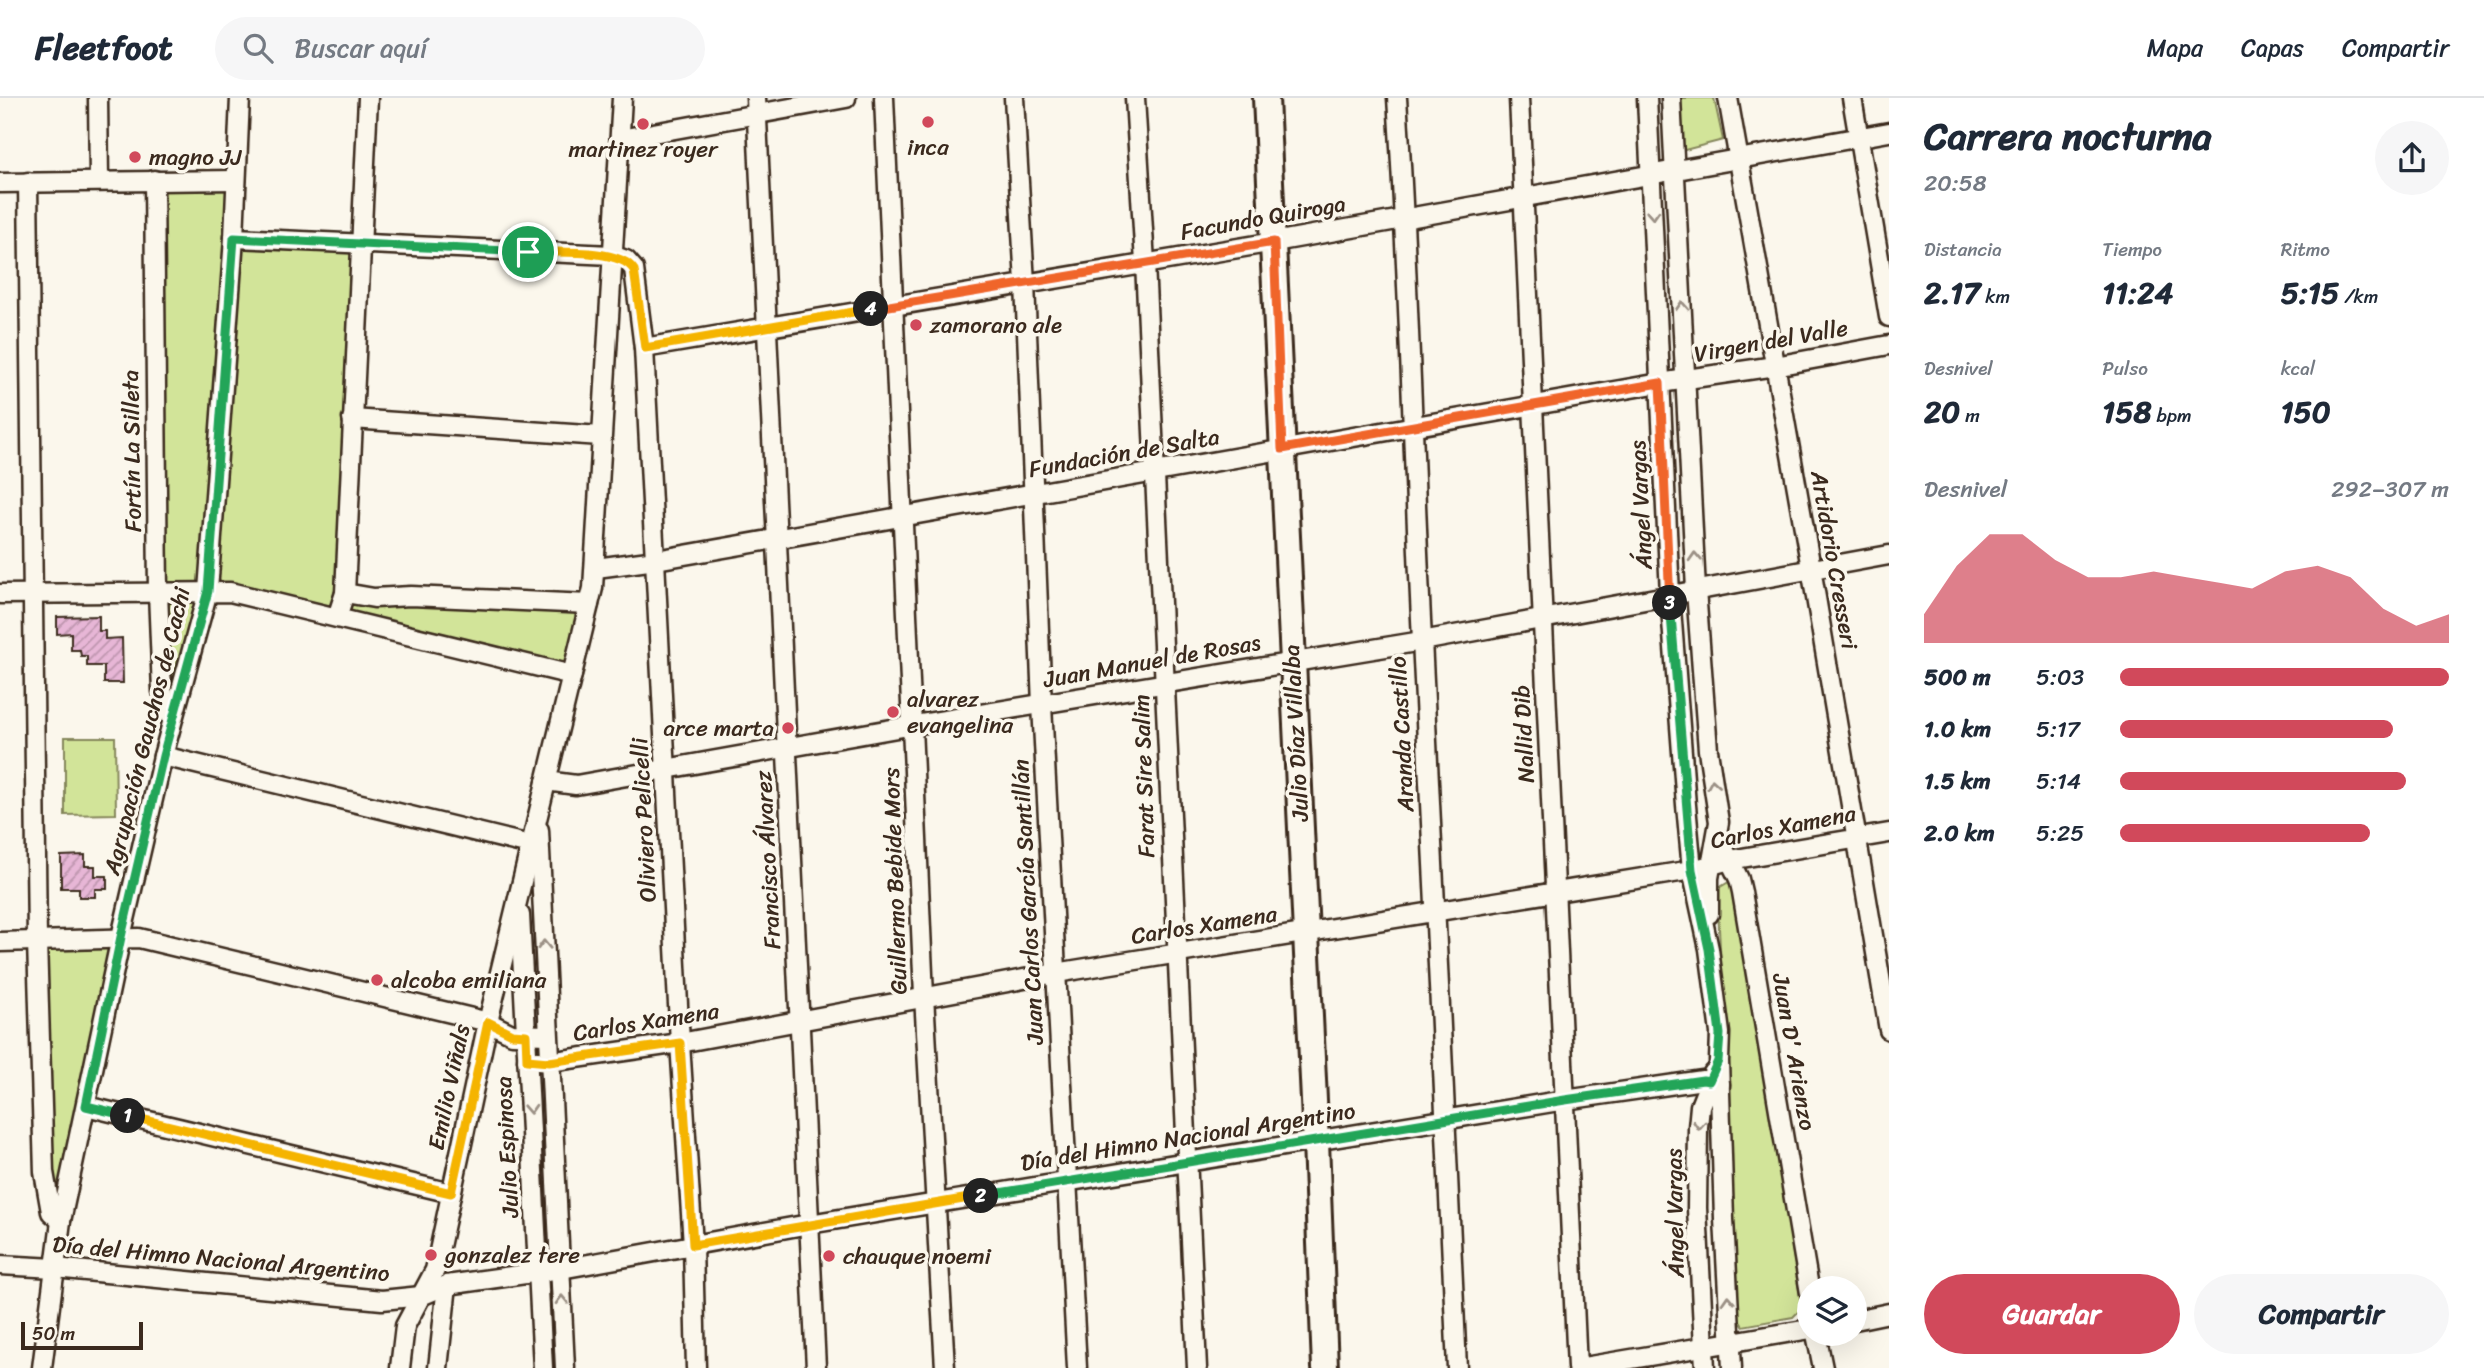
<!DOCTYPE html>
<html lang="es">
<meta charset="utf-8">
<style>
:root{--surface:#fff;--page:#f6f6f7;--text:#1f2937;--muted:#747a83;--line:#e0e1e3;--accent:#d1495b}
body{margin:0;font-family:Sriracha,sans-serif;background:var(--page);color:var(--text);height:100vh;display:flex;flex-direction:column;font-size:26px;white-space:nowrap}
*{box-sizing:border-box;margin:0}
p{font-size:23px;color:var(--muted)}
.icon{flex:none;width:38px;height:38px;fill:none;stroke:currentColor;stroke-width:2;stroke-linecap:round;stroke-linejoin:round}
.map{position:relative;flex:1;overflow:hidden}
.side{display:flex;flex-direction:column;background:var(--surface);width:595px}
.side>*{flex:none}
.fabs{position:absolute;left:1797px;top:1178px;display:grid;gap:14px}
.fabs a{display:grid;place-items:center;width:70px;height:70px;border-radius:50%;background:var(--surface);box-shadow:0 7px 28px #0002;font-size:35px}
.scale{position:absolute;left:21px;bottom:18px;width:122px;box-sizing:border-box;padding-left:7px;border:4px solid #3b2a1e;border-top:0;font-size:19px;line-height:24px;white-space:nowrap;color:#3b2a1e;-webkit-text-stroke:5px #fbf7ec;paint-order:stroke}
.pin{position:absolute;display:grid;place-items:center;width:60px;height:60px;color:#fff;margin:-30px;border:4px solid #fff;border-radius:50%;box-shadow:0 2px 7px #0007}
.km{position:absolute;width:35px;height:35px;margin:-18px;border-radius:50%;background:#222;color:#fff;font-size:19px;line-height:35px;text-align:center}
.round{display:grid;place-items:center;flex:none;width:74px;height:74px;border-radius:37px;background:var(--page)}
.headline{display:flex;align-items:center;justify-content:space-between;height:119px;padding:0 35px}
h1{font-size:38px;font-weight:700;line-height:52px}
.figures{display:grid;grid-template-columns:repeat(3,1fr);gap:10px;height:119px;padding:7px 35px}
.figures div{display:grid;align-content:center}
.figures b{font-size:30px;font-weight:700}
.figures small{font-size:19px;font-weight:400}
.figures p{font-size:19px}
.chart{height:196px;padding:14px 35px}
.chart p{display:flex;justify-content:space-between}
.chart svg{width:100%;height:126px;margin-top:7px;fill:var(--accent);opacity:.7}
.cta{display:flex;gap:14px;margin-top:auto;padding:14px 35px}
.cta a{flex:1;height:80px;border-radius:42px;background:var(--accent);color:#fff;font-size:28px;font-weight:700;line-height:80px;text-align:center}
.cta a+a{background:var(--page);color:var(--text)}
ul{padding:0 35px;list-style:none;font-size:23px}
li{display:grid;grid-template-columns:112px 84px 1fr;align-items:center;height:52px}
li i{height:18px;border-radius:9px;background:var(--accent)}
header{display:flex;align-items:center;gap:42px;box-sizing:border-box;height:98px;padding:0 35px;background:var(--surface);border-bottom:2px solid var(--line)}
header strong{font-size:33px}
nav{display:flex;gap:38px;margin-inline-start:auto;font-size:24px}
.search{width:490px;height:63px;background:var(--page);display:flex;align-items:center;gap:18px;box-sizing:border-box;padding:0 24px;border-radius:38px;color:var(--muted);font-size:26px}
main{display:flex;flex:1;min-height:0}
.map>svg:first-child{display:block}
</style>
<header>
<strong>Fleetfoot</strong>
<div class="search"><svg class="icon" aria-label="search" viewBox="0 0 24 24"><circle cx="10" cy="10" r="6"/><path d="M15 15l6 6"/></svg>Buscar aquí</div>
<nav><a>Mapa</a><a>Capas</a><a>Compartir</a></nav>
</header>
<main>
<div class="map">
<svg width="1889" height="1270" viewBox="0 0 1889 1270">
<defs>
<pattern id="building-hatch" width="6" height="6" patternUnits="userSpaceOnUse" patternTransform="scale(1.75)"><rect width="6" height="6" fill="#e7b6d6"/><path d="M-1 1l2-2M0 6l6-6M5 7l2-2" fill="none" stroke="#bc94ad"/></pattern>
</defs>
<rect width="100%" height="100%" fill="#fbf7ec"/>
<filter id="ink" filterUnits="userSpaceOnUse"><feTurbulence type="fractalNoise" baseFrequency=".0143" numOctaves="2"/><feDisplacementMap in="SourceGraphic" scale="14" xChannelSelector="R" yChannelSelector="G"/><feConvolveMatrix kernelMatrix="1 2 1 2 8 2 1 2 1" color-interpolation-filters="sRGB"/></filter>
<g filter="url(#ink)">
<g fill="#d2e499" stroke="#86875c" stroke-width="2">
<polygon points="1678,0 1714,0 1723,42 1681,53"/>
<polygon points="154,82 236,82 234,140 360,146 345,495 589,506 572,577 209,493 172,622 162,593"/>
<polygon points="65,639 115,639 116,716 65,717"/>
<polygon points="1732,782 1802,1210 1793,1219 1743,1228 1739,1222 1717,791"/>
<polygon points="121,839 61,1123 47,1100 37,843"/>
</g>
<g fill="url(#building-hatch)" stroke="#3b2a1e" stroke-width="2">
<polygon points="99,518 99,533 105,533 105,541 122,540 123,585 104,585 104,568 87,568 87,558 81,558 80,552 71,552 71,535 57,536 57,519"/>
<polygon points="85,757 85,768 95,768 95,778 107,778 107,791 95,791 95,799 79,799 79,790 61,790 61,758"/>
</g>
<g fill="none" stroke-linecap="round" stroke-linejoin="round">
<defs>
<g id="street">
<polyline points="98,0 99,82"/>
<polyline points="756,0 816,1270"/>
<polyline points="884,0 924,898 945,1270"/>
<polyline points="1014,0 1025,185 1042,607 1077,1270"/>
<polyline points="1135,0 1145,165 1197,1270"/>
<path d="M1397,0C1409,181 1413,362 1422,542C1433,785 1447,1027 1457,1270"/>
<polyline points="1519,0 1577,1270"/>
<polyline points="1647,0 1670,497 1686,707 1692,772 1709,851 1720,935 1719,963 1724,1121 1732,1270"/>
<polyline points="1671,0 1696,492 1708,652 1719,724 1709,780 1709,816"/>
<polyline points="1728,0 1811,470 1889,932"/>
<polyline points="1852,0 1889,219"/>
<polyline points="620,41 846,0"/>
<polyline points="154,82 158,495 162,593 172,622"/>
<polyline points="28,84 37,843 44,1074 51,1114 61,1123"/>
<polyline points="0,85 236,82"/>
<polyline points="234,140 612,157 626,162 634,171 644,250 680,945 693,1147 696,1270"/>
<polyline points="644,250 1274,144 1889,34"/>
<polyline points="352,321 601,338"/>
<polyline points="596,470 656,462 1660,285 1775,268 1889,247"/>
<polyline points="345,495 374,500 411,498 589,506"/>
<polyline points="0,496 230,494 572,577"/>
<polyline points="337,519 345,495 368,0"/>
<polyline points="163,658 530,747"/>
<polyline points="546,683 576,687 914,627 1422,543 1889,457"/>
<polyline points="539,732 565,1270"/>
<polyline points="1725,753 1739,781 1742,794 1810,1195"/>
<polyline points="520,817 543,1270"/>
<polyline points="0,844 139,840 472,920 488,924 512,936 548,937"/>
<polyline points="527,962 549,964 680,945 1056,875 1692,772 1730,762 1889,735"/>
<polyline points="86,1008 451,1095"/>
<polyline points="0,1167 55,1170 382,1202 421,1198 447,1187 561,1171 809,1126 1565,1002 1703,982 1720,986"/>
<polyline points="1855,1222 1889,1215"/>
<polyline points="1816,1236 1823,1270"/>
<polyline points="42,1270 61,1123 121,839 163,658 208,493 234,140 240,0"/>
<polyline points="400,1270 405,1228 435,1172 488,924 593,490 622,0"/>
<polyline points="438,1270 447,1187"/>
<polyline points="1578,1270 1810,1231"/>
<polyline points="1705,1270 1697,1110 1698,1029 1700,1008 1713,975"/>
</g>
<polyline id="secondary" points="1266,0 1316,1044 1325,1270"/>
</defs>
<use href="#street" stroke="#3b2a1e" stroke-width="23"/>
<use href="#secondary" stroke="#3b2a1e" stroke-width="30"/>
<use href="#street" stroke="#fbf7ec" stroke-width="18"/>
<use href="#secondary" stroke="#fbf7ec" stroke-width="24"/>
</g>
<defs><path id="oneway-chevron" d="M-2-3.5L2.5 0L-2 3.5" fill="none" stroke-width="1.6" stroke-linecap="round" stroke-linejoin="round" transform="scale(1.75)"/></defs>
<g stroke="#9b9085">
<use href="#oneway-chevron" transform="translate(1653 117) rotate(87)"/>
<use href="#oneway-chevron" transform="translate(1682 208) rotate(-93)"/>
<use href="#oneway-chevron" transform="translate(1695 459) rotate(-93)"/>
<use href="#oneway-chevron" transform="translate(1713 686) rotate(-99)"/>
<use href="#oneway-chevron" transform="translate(544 847) rotate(-92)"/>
<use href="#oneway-chevron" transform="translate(530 1011) rotate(87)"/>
<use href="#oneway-chevron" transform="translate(1699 1027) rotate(94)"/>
<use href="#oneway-chevron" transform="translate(562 1202) rotate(-92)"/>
<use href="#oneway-chevron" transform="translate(1728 1202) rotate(-93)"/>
</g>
</g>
<g fill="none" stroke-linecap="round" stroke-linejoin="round" filter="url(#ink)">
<defs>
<polyline id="split-1" points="128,1018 86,1008 121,839 163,658 208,493 234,140 528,154"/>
<polyline id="split-2" points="128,1018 451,1095 488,924 512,936 526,937 527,962 549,964 680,945 693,1147 981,1098"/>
<polyline id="split-3" points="981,1098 1565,1002 1703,982 1709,983 1718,963 1720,936 1709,851 1692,772 1670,505"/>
<polyline id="split-4" points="871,211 1274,144 1282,351 1660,285 1670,505"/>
<path id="split-5" d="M528,154C553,155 620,149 634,172L645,250L871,211"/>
</defs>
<use href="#split-1" stroke="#fff" stroke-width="14"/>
<use href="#split-2" stroke="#fff" stroke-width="14"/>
<use href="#split-3" stroke="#fff" stroke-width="14"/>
<use href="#split-4" stroke="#fff" stroke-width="14"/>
<use href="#split-5" stroke="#fff" stroke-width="14"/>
<use href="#split-1" stroke="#22a559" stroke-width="9"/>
<use href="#split-2" stroke="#f5b400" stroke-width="9"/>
<use href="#split-3" stroke="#22a559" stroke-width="9"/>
<use href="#split-4" stroke="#f0652b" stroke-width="9"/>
<use href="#split-5" stroke="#f5b400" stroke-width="9"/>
</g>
<g fill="#d1495b" stroke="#fbf7ec" stroke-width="2.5">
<circle cx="928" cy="24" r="7"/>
<circle cx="643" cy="26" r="7"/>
<circle cx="135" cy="59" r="7"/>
<circle cx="916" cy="227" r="7"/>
<circle cx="893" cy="614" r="7"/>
<circle cx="788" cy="630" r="7"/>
<circle cx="377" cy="882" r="7"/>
<circle cx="431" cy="1157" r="7"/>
<circle cx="829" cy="1158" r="7"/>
</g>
<g text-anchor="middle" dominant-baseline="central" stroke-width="7" stroke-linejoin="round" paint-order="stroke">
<g font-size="23" fill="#3b2a1e" stroke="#fbf7ec" text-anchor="start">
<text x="928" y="49" text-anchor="middle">inca</text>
<text x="643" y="51" text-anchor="middle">martinez royer</text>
<text x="149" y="59">magno JJ</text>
<text x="930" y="227">zamorano ale</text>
<text x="907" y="601">alvarez<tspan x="907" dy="26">evangelina</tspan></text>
<text x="774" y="630" text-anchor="end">arce marta</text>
<text x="391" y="882">alcoba emiliana</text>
<text x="445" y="1157">gonzalez tere</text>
<text x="843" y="1158">chauque noemi</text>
</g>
<g font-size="23" fill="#3b2a1e" stroke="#fbf7ec">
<text transform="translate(1263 120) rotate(-10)">Facundo Quiroga</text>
<text transform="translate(1771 243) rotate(-10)">Virgen del Valle</text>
<text transform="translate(132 353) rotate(-91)">Fortín La Silleta</text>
<text transform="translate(1124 355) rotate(-10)">Fundación de Salta</text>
<text transform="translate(1641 407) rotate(-93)">Ángel Vargas</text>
<text transform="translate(1834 462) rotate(80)">Artidorio Cresseri</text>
<text transform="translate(1152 563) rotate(-10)">Juan Manuel de Rosas</text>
<text transform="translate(147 633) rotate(-76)">Agrupación Gauchos de Cachi</text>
<text transform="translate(1296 635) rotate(-93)">Julio Díaz Villalba</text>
<text transform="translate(1402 636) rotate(-93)">Aranda Castillo</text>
<text transform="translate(1524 636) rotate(-93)">Nallid Dib</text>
<text transform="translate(1144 678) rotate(-92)">Farat Sire Salim</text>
<text transform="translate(644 722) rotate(-93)">Oliviero Pelicelli</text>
<text transform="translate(1783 729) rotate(-11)">Carlos Xamena</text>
<text transform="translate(768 762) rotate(-93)">Francisco Álvarez</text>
<text transform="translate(895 783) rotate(-92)">Guillermo Bebide Mors</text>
<text transform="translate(1028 804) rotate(-93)">Juan Carlos García Santillán</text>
<text transform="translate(1204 827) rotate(-9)">Carlos Xamena</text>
<text transform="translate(646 924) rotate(-9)">Carlos Xamena</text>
<text transform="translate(1794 954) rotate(80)">Juan D' Arienzo</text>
<text transform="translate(449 989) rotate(-78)">Emilio Viñals</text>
<text transform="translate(1188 1039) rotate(-9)">Día del Himno Nacional Argentino</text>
<text transform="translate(507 1049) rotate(-93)">Julio Espinosa</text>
<text transform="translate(1675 1115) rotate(-91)">Ángel Vargas</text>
<text transform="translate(221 1161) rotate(5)">Día del Himno Nacional Argentino</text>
</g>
</g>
</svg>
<div class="fabs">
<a><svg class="icon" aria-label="layers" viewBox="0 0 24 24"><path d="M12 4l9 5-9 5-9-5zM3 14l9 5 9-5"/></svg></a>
</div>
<div class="scale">50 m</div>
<div class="pin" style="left:528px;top:154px;background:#1e9e55"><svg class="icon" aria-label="arrive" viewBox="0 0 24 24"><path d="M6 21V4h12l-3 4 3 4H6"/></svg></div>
<b class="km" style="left:128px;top:1018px">1</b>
<b class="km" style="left:981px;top:1098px">2</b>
<b class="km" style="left:1670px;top:505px">3</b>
<b class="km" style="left:871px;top:211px">4</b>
</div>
<section class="side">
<div class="headline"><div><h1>Carrera nocturna</h1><p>20:58</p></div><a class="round"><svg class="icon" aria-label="share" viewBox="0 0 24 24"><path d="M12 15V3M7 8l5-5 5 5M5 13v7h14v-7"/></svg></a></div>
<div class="figures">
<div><p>Distancia</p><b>2.17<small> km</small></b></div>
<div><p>Tiempo</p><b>11:24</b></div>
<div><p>Ritmo</p><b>5:15<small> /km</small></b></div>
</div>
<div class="figures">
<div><p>Desnivel</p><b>20<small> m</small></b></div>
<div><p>Pulso</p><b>158<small> bpm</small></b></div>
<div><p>kcal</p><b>150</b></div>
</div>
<div class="chart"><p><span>Desnivel</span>292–307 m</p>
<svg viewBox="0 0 160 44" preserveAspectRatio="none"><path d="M0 44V34L10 17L20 6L30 6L40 15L50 21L60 21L70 19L80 21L90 23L100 25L110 19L120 17L130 21L140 32L150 38L160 34V44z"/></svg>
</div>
<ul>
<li><b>500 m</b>5:03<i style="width:100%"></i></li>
<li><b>1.0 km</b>5:17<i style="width:83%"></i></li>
<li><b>1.5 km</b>5:14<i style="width:87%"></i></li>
<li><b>2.0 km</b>5:25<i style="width:76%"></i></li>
</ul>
<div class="cta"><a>Guardar</a><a>Compartir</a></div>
</section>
</main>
